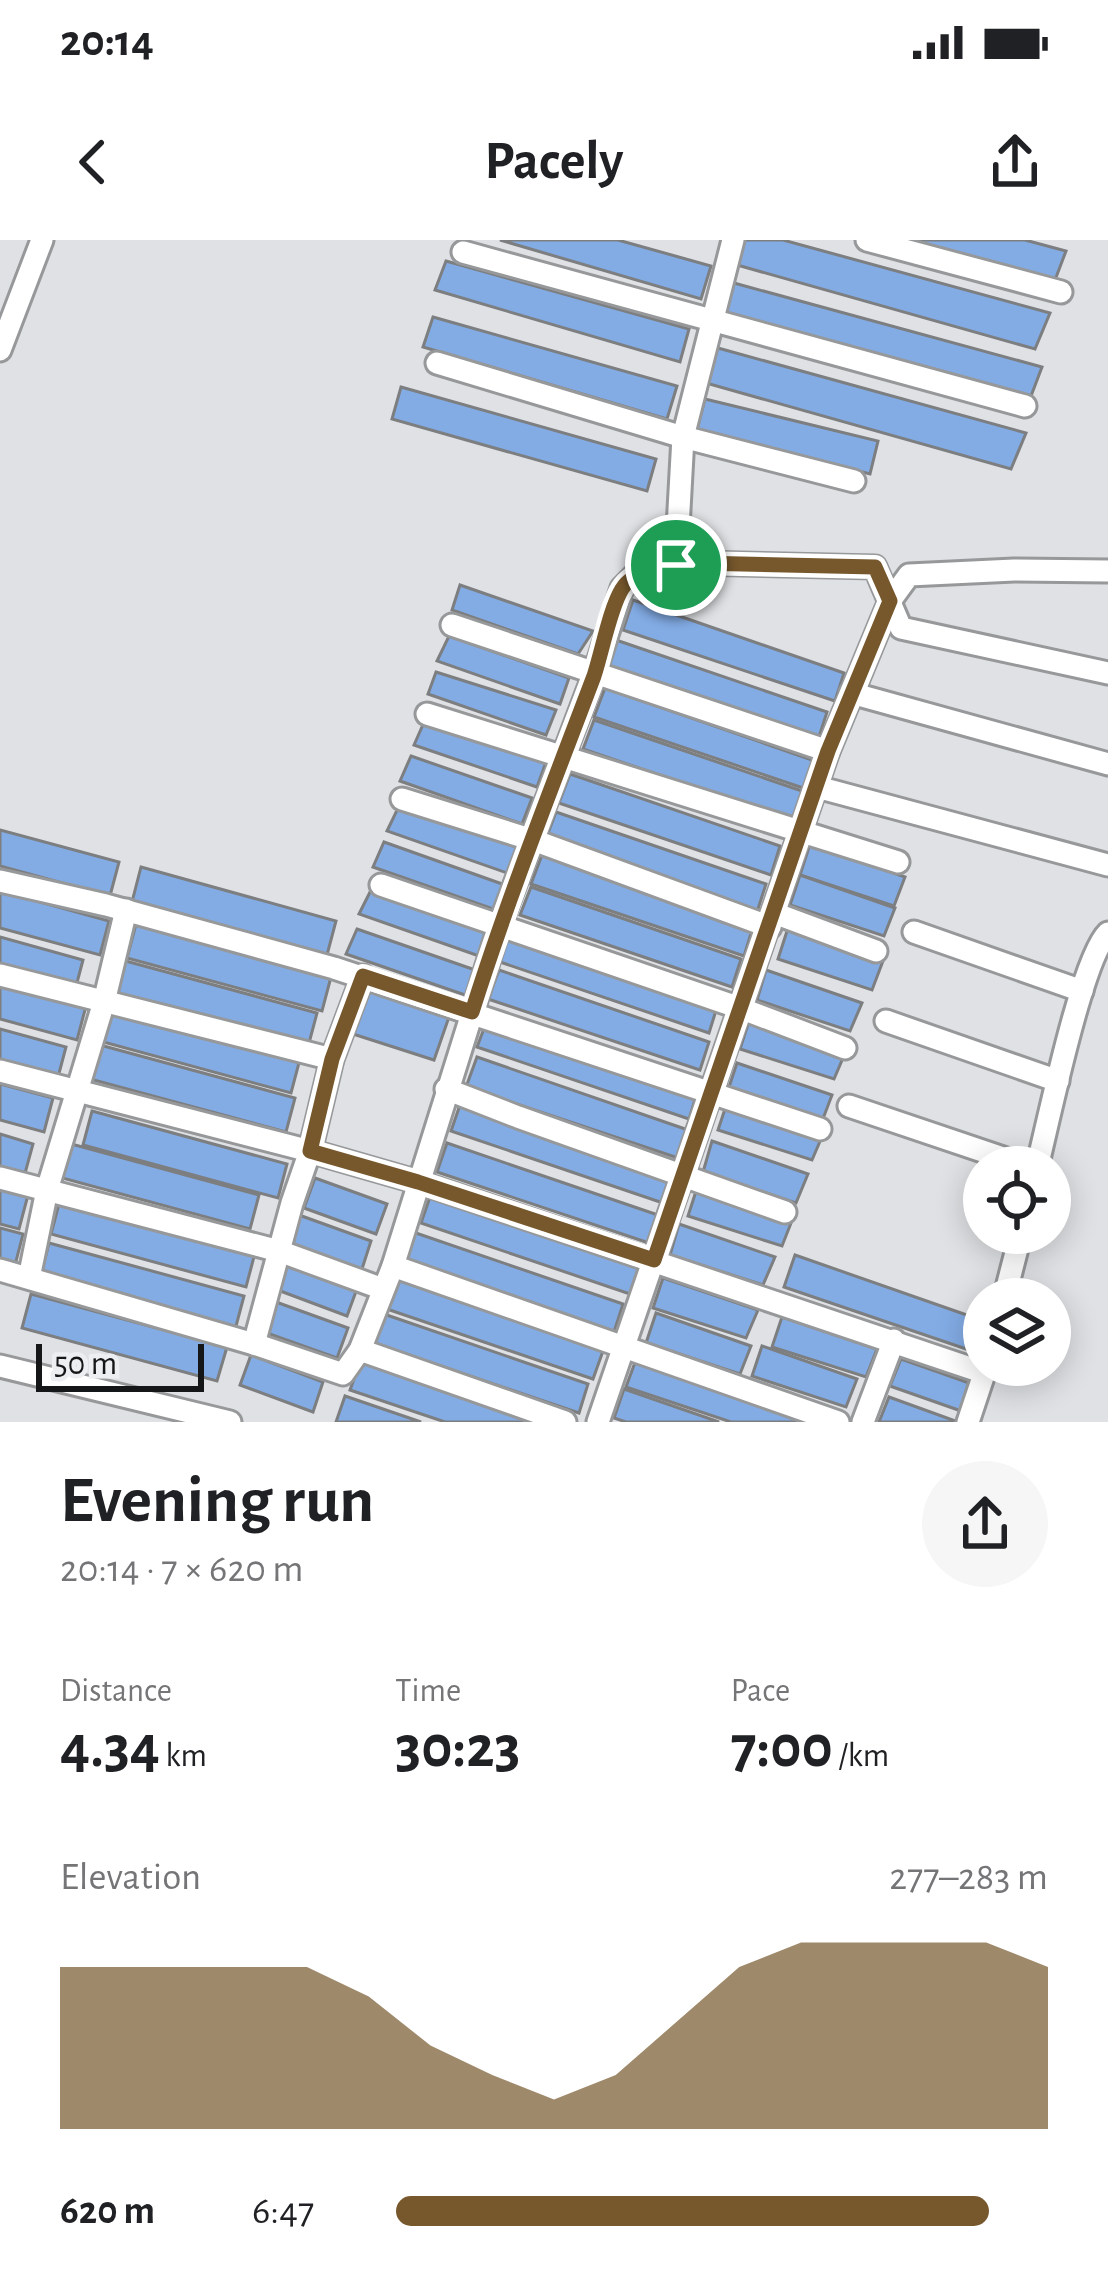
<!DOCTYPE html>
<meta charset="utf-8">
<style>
:root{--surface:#fff;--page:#f6f6f6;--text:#202124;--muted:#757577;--accent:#77582d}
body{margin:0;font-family:"Alegreya Sans",sans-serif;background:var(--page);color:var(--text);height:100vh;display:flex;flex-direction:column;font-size:45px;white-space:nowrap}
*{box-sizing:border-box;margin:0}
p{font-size:39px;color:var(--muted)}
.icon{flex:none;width:66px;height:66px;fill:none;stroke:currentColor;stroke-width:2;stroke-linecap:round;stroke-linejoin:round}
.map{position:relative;height:1182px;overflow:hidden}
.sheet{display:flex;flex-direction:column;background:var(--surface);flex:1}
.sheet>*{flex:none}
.controls{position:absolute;left:963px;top:906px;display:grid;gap:24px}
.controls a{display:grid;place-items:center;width:108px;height:108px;border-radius:50%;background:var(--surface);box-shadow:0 6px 30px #0003;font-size:60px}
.scale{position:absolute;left:36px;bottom:30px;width:168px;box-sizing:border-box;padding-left:12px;border:6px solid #151617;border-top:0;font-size:33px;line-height:42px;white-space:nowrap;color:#151617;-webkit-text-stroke:9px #edeef1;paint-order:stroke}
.pin{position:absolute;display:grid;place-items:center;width:102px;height:102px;color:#fff;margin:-51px;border:6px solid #fff;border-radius:50%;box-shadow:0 3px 12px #0007}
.round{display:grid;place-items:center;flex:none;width:126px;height:126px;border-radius:63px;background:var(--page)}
.head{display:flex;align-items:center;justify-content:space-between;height:204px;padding:0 60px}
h1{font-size:66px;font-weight:700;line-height:90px}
.metrics{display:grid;grid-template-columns:repeat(3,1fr);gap:18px;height:204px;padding:12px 60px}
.metrics div{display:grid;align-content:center}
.metrics b{font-size:60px;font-weight:700}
.metrics small{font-size:33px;font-weight:400}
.metrics p{font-size:33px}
.chart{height:336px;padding:24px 60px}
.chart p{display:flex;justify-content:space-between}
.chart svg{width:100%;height:216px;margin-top:12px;fill:var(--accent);opacity:.7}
ul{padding:0 60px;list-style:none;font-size:39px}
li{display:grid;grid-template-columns:192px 144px 1fr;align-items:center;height:90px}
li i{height:30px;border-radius:15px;background:var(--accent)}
.status{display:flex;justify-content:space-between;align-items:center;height:84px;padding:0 60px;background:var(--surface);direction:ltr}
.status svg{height:33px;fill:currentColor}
header{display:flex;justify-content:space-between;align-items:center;height:156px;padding:0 60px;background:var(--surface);font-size:54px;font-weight:700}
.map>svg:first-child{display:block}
</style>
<div class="status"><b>20:14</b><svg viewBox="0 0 49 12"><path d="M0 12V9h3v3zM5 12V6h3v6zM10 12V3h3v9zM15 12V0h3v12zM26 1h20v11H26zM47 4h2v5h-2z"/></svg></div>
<header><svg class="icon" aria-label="back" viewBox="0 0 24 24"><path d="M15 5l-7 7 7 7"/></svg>Pacely<svg class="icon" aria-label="share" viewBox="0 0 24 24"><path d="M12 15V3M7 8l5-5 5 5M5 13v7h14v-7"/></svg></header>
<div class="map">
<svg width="1108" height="1182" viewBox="0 0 1108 1182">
<rect width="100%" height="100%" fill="#dfe1e4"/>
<g fill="#83ace5" stroke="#7c7e80" stroke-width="3">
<polygon points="500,0 618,0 711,26 701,59"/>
<polygon points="738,0 783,0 1050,73 1035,109 730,23"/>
<polygon points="883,0 1025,0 1066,11 1052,48"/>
<polygon points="446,21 689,89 680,122 435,50"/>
<polygon points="734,43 1042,127 1028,164 723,78"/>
<polygon points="433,77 677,146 667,179 423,107"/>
<polygon points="718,108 1026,193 1011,229 706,143"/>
<polygon points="401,147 656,219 647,251 392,179"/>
<polygon points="705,159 878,201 870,234 697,189"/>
<polygon points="460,345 593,391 578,414 452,370"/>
<polygon points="633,360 844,433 835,461 623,390"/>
<polygon points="449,396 569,438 560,464 437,421"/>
<polygon points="616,400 827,472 818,500 605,428"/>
<polygon points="436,432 556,470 546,495 428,454"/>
<polygon points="605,448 815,521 806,549 594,477"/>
<polygon points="425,480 546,522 537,547 414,505"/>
<polygon points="594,480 805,552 795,581 583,509"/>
<polygon points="411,516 532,558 522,584 400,541"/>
<polygon points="570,534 780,606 771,635 559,563"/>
<polygon points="399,566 519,608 510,634 387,591"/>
<polygon points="556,572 766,644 757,672 545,601"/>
<polygon points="0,590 119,622 110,656 0,626"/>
<polygon points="384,602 505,645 496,670 373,627"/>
<polygon points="810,604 905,637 894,666 800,635"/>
<polygon points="542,615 753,687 744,716 531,644"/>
<polygon points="141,627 336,681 327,715 132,662"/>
<polygon points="800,635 895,668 884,696 790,665"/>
<polygon points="531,647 741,719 732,747 520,675"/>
<polygon points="371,650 491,692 482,717 359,674"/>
<polygon points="0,651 109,681 100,715 0,688"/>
<polygon points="136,684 331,737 322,771 127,718"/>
<polygon points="788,688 883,721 872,750 778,719"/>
<polygon points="357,689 478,731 468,756 346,714"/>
<polygon points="507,692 718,764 709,793 497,721"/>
<polygon points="0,697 83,720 74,754 0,734"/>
<polygon points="122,720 317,773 308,807 113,754"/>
<polygon points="499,730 709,802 700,830 488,759"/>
<polygon points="766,730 862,763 850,791 757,760"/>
<polygon points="0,743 86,766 77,800 0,779"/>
<polygon points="369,750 449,777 434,820 353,794"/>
<polygon points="105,766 300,819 291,853 96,800"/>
<polygon points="488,778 698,850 689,879 477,807"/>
<polygon points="750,778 846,811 834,839 740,809"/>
<polygon points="0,789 66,807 57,841 0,825"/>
<polygon points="100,805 295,858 286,892 90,839"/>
<polygon points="477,817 688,890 678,918 466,847"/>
<polygon points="737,823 832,855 821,884 727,853"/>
<polygon points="0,844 53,858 44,892 0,880"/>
<polygon points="728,860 824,892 812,920 718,890"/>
<polygon points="461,862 672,934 663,963 451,891"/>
<polygon points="92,871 287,924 278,958 83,905"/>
<polygon points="0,894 33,904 24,937 0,931"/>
<polygon points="712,901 808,934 796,963 703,932"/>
<polygon points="64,902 259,955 250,989 55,936"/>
<polygon points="447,903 658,975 649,1003 437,932"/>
<polygon points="315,938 387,964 376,994 304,968"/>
<polygon points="698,945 793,978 782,1006 688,976"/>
<polygon points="0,948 28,955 19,989 0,984"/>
<polygon points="431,954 642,1026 633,1055 421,983"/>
<polygon points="60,960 255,1013 246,1047 51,994"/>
<polygon points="299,975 371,1001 361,1032 288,1005"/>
<polygon points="679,984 775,1017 763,1045 670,1015"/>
<polygon points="0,988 23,994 14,1029 0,1025"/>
<polygon points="413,992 623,1064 614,1092 402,1020"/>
<polygon points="49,1003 244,1056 235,1090 40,1037"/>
<polygon points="795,1015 984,1081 975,1112 784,1047"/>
<polygon points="286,1019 358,1046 347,1076 275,1049"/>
<polygon points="392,1038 603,1111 593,1139 381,1067"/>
<polygon points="663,1038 758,1070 746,1098 653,1068"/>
<polygon points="31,1054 227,1107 217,1141 22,1088"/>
<polygon points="276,1062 348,1088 337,1118 264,1092"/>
<polygon points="378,1072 588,1144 579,1173 367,1101"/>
<polygon points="656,1073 751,1106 740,1134 646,1103"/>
<polygon points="782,1077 877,1109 866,1137 772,1107"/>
<polygon points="762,1106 857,1139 846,1167 752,1136"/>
<polygon points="251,1115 323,1142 313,1172 240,1145"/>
<polygon points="637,1117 825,1182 731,1182 626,1147"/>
<polygon points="901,1119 975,1145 964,1172 890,1146"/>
<polygon points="361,1120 540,1182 445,1182 350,1150"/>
<polygon points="624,1149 719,1182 626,1182 614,1178"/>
<polygon points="345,1156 421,1182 336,1182"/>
<polygon points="889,1157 958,1182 879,1182"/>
</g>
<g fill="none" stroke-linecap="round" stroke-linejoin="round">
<defs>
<g id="street">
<polyline points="867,0 1061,52"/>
<polyline points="463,12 1025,166"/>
<polyline points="0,110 42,0"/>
<polyline points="437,123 683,197 854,241"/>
<polyline points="676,324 683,197 733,0"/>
<polyline points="452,385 828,511"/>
<polyline points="851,453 1108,524"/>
<polyline points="427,474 898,622"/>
<polyline points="817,547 1108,625"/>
<polyline points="402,559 533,600 770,687"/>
<polyline points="0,641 106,665 334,728 820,889"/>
<polyline points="381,645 740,768 845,808"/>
<polyline points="774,673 876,711"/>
<polyline points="914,692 1082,751"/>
<polyline points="0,735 332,819"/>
<polyline points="886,781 1058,841"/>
<polyline points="0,831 310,911 418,942 985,1133"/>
<polyline points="446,849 518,877 785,972"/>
<polyline points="849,866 1030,927"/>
<path d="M1037,927C1048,884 1082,717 1108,693"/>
<polyline points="0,938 279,1011 383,1049"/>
<polyline points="393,1026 838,1182"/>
<polyline points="0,1030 254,1104 343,1134 360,1110 393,1026 500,684 595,432 622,348 635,335 676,324 697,323 875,327 901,388 1108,433"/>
<polyline points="29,1038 47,950 104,762 126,670"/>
<polyline points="1004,1059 1021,993"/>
<polyline points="254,1104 292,963 310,911 332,819 363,736"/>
<polyline points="360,1110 565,1182"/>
<polyline points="0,1126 230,1182"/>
<polyline points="598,1182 828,511 890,361 909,335 1014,330 1108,331"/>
<polyline points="863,1182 894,1100"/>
<polyline points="968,1182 987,1125"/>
</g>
</defs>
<use href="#street" stroke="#96989a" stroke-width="27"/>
<use href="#street" stroke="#fff" stroke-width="21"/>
</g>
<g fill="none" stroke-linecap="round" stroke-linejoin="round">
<defs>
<path id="route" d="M697,323L875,327L890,361L828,511L654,1020L418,942L310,911L332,819L363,736L472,772C508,658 552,547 594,436C602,412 610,368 622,349C635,327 675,325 697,323Z"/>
</defs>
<use href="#route" stroke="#fff" stroke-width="24"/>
<use href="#route" stroke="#77582d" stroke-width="15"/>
</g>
</svg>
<div class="controls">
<a><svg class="icon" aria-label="locate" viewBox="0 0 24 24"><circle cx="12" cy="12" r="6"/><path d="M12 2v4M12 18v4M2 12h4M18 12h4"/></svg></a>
<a><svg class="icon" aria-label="layers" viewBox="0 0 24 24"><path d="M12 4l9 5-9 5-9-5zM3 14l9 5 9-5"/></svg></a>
</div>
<div class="scale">50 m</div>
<div class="pin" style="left:676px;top:325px;background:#1e9e55"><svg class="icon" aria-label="arrive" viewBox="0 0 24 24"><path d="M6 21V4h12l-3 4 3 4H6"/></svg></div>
</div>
<section class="sheet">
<div class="head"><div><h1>Evening run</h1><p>20:14 · 7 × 620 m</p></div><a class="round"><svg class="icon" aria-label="share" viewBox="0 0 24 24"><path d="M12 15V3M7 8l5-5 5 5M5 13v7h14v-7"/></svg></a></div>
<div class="metrics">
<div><p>Distance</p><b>4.34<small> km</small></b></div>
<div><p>Time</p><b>30:23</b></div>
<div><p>Pace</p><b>7:00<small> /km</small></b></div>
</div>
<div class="chart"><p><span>Elevation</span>277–283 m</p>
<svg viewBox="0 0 160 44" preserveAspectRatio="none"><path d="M0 44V11L10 11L20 11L30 11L40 11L50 17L60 27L70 33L80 38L90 33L100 22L110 11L120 6L130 6L140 6L150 6L160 11V44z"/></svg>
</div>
<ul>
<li><b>620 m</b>6:47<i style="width:91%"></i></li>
</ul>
</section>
